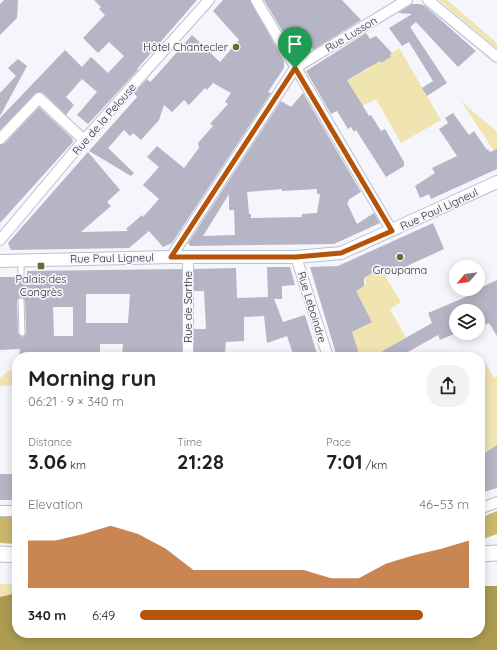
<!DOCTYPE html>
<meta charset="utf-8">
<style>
:root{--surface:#fff;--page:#f2f2f2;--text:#202124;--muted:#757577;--accent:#b45309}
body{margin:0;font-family:Quicksand,sans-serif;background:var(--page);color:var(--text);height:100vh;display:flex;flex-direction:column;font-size:15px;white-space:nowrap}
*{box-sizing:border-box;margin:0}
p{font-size:13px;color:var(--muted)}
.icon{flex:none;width:22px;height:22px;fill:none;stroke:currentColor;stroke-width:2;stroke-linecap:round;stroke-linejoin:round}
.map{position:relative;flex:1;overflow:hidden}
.drawer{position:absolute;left:12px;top:352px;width:473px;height:286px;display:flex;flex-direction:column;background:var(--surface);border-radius:16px;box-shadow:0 2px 10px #0003}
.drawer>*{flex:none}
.needle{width:26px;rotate:242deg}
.controls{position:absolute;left:449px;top:260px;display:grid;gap:8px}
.controls a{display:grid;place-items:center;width:36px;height:36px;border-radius:50%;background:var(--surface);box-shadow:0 2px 10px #0003;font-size:20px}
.pin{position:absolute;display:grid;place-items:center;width:34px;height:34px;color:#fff;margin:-41px -17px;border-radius:50% 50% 50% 0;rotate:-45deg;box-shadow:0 0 4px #0007}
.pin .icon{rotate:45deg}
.round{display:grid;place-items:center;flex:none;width:42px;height:42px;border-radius:16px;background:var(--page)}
.summary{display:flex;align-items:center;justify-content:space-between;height:68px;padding:0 16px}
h1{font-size:22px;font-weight:800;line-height:30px}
.figures{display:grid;grid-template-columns:repeat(3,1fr);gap:6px;height:68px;padding:4px 16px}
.figures div{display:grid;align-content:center}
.figures b{font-size:20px;font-weight:800}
.figures small{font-size:11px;font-weight:400}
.figures p{font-size:11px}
.chart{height:112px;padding:8px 16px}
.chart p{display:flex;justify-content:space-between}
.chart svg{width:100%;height:72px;margin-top:4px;fill:var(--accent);opacity:.7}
ul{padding:0 16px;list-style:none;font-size:13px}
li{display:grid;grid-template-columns:64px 48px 1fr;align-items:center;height:30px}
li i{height:10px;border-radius:5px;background:var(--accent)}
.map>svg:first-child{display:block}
</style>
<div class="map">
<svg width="497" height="650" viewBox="0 0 497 650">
<rect width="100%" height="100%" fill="#f5f5fc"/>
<g fill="#f0e4b1">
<polygon points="439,0 447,0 497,43 497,49"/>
<polygon points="399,48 441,120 401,143 376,99 360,107 359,100 347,79 370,68 369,65 374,62 375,64 380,61 381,63 391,57 390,54"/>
<polygon points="461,101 497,132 497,149 494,151"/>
<polygon points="377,263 401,302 390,309 407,339 369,357 356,357 348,346 351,316 357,329 372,322 354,289 364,286 366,281 364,278 370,274"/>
<polygon points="486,364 494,378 497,376 497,445 490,450 496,460 480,461 480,377 486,374 482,366"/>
<polygon points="10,370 17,370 17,385 0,386 0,378"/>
<polygon points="0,584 17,585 17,593 0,597"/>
</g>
<g fill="#c9b86d">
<polygon points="497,511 497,534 480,540 480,518"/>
<polygon points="0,515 17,515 17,544 0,543"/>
</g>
<polygon fill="#ad9b51" points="480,586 497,586 497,650 0,650 0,597 17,593 17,633 480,633"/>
<g fill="#b5b5c5" fill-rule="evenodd">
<polygon points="4,0 18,0 17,18 0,35 0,4"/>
<polygon points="94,0 197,0 137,69 138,70 88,124 77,115 97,92 82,79 66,97 74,105 66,115 43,93 38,92 0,130 0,118 65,50 82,67 91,57 108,73 124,56 109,42 98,53 83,38 105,15 99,9 101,7"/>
<polygon points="223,0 250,0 284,61 284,68 268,92 271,93 172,243 163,247 149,231 129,248 11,250 8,243 88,152 120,190 107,202 111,206 81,232 128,231 126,229 142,215 143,217 159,199 143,185 159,167 147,157 157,146 184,168 199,148 198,143 213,126 210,124 228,104 225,102 231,93 213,83 207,90 205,88 189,105 184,100 172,112 164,105 159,120 141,140 133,133 130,136 124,130 108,148 134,173 131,176 89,151 137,97 134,93 147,79 150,82 155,77 192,35 220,62 239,40 213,11"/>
<polygon points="264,0 342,0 361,20 313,50 310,43 294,51"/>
<polygon points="412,4 420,4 425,6 476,51 458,67 416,22 410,27 447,83 427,96 422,88 433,81 409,42 402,46 389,28 412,14 398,13"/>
<polygon points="366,33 370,39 376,36 392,53 390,54 391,57 381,63 380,61 347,80 369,116 371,115 381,131 385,129 404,162 404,166 386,177 356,130 354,132 351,127 348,129 337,111 331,114 306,71"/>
<polygon points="18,59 27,66 0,116 0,93 16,76 8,68"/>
<path d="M303,93L361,192L348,200L349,202L347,203L357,224L374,213L380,223L334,244L190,246L188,243L281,101L291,107ZM282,189V191L317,189V194H320L317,213L302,214V217L251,218V214H249L247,192ZM229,194V210H234L235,235L203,236Z"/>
<polygon points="39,107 72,138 73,142 0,223 0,145 5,143"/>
<polygon points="453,113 469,135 474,131 487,150 488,149 490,152 497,149 497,169 431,199 429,194 420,198 415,186 435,173 432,168 457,156 439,129 448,123 445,118"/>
<polygon points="433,223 444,249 385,276 380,268 364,278 364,286 356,291 372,322 352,332 360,357 337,357 310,267 338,266"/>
<polygon points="267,267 290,267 295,285 282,286 282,299 274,299 283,322 305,315 318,357 294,357 287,336 267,343 264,316 244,317 244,341 226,342 225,353 212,353 212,357 194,357 194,329 206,329 204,291 194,291 194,269 236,268 237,298 268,297"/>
<path d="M182,269V357H122L123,344H100V357H19L20,349L0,350V277H17L21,281L27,277V271ZM86,294H130L128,323H86ZM20,297L25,301L26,333L23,337L18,333L17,301ZM53,307H73V336H54Z"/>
<polygon points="497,280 497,336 489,323 478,328 478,311 456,311 456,333 440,340 438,335 399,357 372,357 432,323 428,313 468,296 468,291 478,289"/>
<polygon points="497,445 497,488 480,493 480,456"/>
<polygon points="0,474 12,474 12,479 17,479 17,500 0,500"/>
</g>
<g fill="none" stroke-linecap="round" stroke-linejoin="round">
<defs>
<g id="service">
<polyline points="21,261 21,277"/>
<polyline points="21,301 22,333"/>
</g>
<g id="minor">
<polyline points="256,0 392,231"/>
<polyline points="428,0 497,57"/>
<polyline points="0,139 39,98 84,140"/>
<polyline points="0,240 84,140 209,0"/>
<polyline points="171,257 295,68 407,0"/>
<polyline points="296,257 328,357"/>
<polyline points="188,357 188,257"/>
<polyline points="480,509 497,502"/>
<polyline points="0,511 17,511"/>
</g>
<polyline id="tertiary" points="0,261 171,257 296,257 341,253 497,182"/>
<g id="primary">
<polyline points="0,554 17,555"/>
<polyline points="480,554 497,553"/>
</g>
</defs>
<use href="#service" stroke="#bebecf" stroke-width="7"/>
<use href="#minor" stroke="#bebecf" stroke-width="12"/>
<use href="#tertiary" stroke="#bebecf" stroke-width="14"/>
<use href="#primary" stroke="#bebecf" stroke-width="17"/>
<use href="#service" stroke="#fff" stroke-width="5"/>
<use href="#minor" stroke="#fff" stroke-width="10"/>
<use href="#tertiary" stroke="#fff" stroke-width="12"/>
<use href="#primary" stroke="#fff" stroke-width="15"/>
</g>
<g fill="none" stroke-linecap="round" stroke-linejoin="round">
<defs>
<polygon id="route" points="295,68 392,231 341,253 296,257 171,257"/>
</defs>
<use href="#route" stroke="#fff" stroke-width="8"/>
<use href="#route" stroke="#b45309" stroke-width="5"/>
</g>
<g fill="#726633" stroke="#f5f5fc" stroke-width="1.5">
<circle cx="236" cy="47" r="4"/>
<circle cx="400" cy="257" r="4"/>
<rect x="37" y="262" width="8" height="8" rx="2"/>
</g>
<g text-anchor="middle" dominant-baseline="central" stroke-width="3.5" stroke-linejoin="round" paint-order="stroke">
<g font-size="11" fill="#2f2f36" stroke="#f5f5fc">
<text transform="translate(351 34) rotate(-31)">Rue Lusson</text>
<text transform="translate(104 119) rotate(-49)">Rue de la Pelouse</text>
<text transform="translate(439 209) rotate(-25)">Rue Paul Ligneul</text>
<text transform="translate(112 258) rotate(-1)">Rue Paul Ligneul</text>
<text transform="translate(188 307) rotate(-90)">Rue de Sarthe</text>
<text transform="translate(312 307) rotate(73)">Rue Leboindre</text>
</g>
<g font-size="11" fill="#2f2f36" stroke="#f5f5fc">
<text x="228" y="47" text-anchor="end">Hôtel Chantecler</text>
<text x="400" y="270">Groupama</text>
<text x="41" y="279">Palais des<tspan x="41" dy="13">Congrès</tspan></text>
</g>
</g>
</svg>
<div class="controls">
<a><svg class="needle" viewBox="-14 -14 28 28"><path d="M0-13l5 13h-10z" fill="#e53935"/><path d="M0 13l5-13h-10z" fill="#757577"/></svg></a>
<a><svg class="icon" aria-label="layers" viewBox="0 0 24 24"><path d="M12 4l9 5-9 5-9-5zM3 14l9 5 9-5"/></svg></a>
</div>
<div class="pin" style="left:295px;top:68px;background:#1e9e55"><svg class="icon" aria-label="arrive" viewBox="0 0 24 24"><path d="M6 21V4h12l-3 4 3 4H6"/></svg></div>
<section class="drawer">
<div class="summary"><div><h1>Morning run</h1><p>06:21 · 9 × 340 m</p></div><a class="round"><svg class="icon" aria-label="share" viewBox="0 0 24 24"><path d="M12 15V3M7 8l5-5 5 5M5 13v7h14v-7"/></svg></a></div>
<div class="figures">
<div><p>Distance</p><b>3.06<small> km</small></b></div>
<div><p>Time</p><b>21:28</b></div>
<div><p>Pace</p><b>7:01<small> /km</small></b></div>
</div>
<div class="chart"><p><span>Elevation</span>46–53 m</p>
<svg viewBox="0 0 160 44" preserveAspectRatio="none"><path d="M0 44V15L10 15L20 11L30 6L40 11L50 20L60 33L70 33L80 33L90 33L100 33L110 38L120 38L130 29L140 24L150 20L160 15V44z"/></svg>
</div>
<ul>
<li><b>340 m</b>6:49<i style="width:86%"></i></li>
</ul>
</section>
</div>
